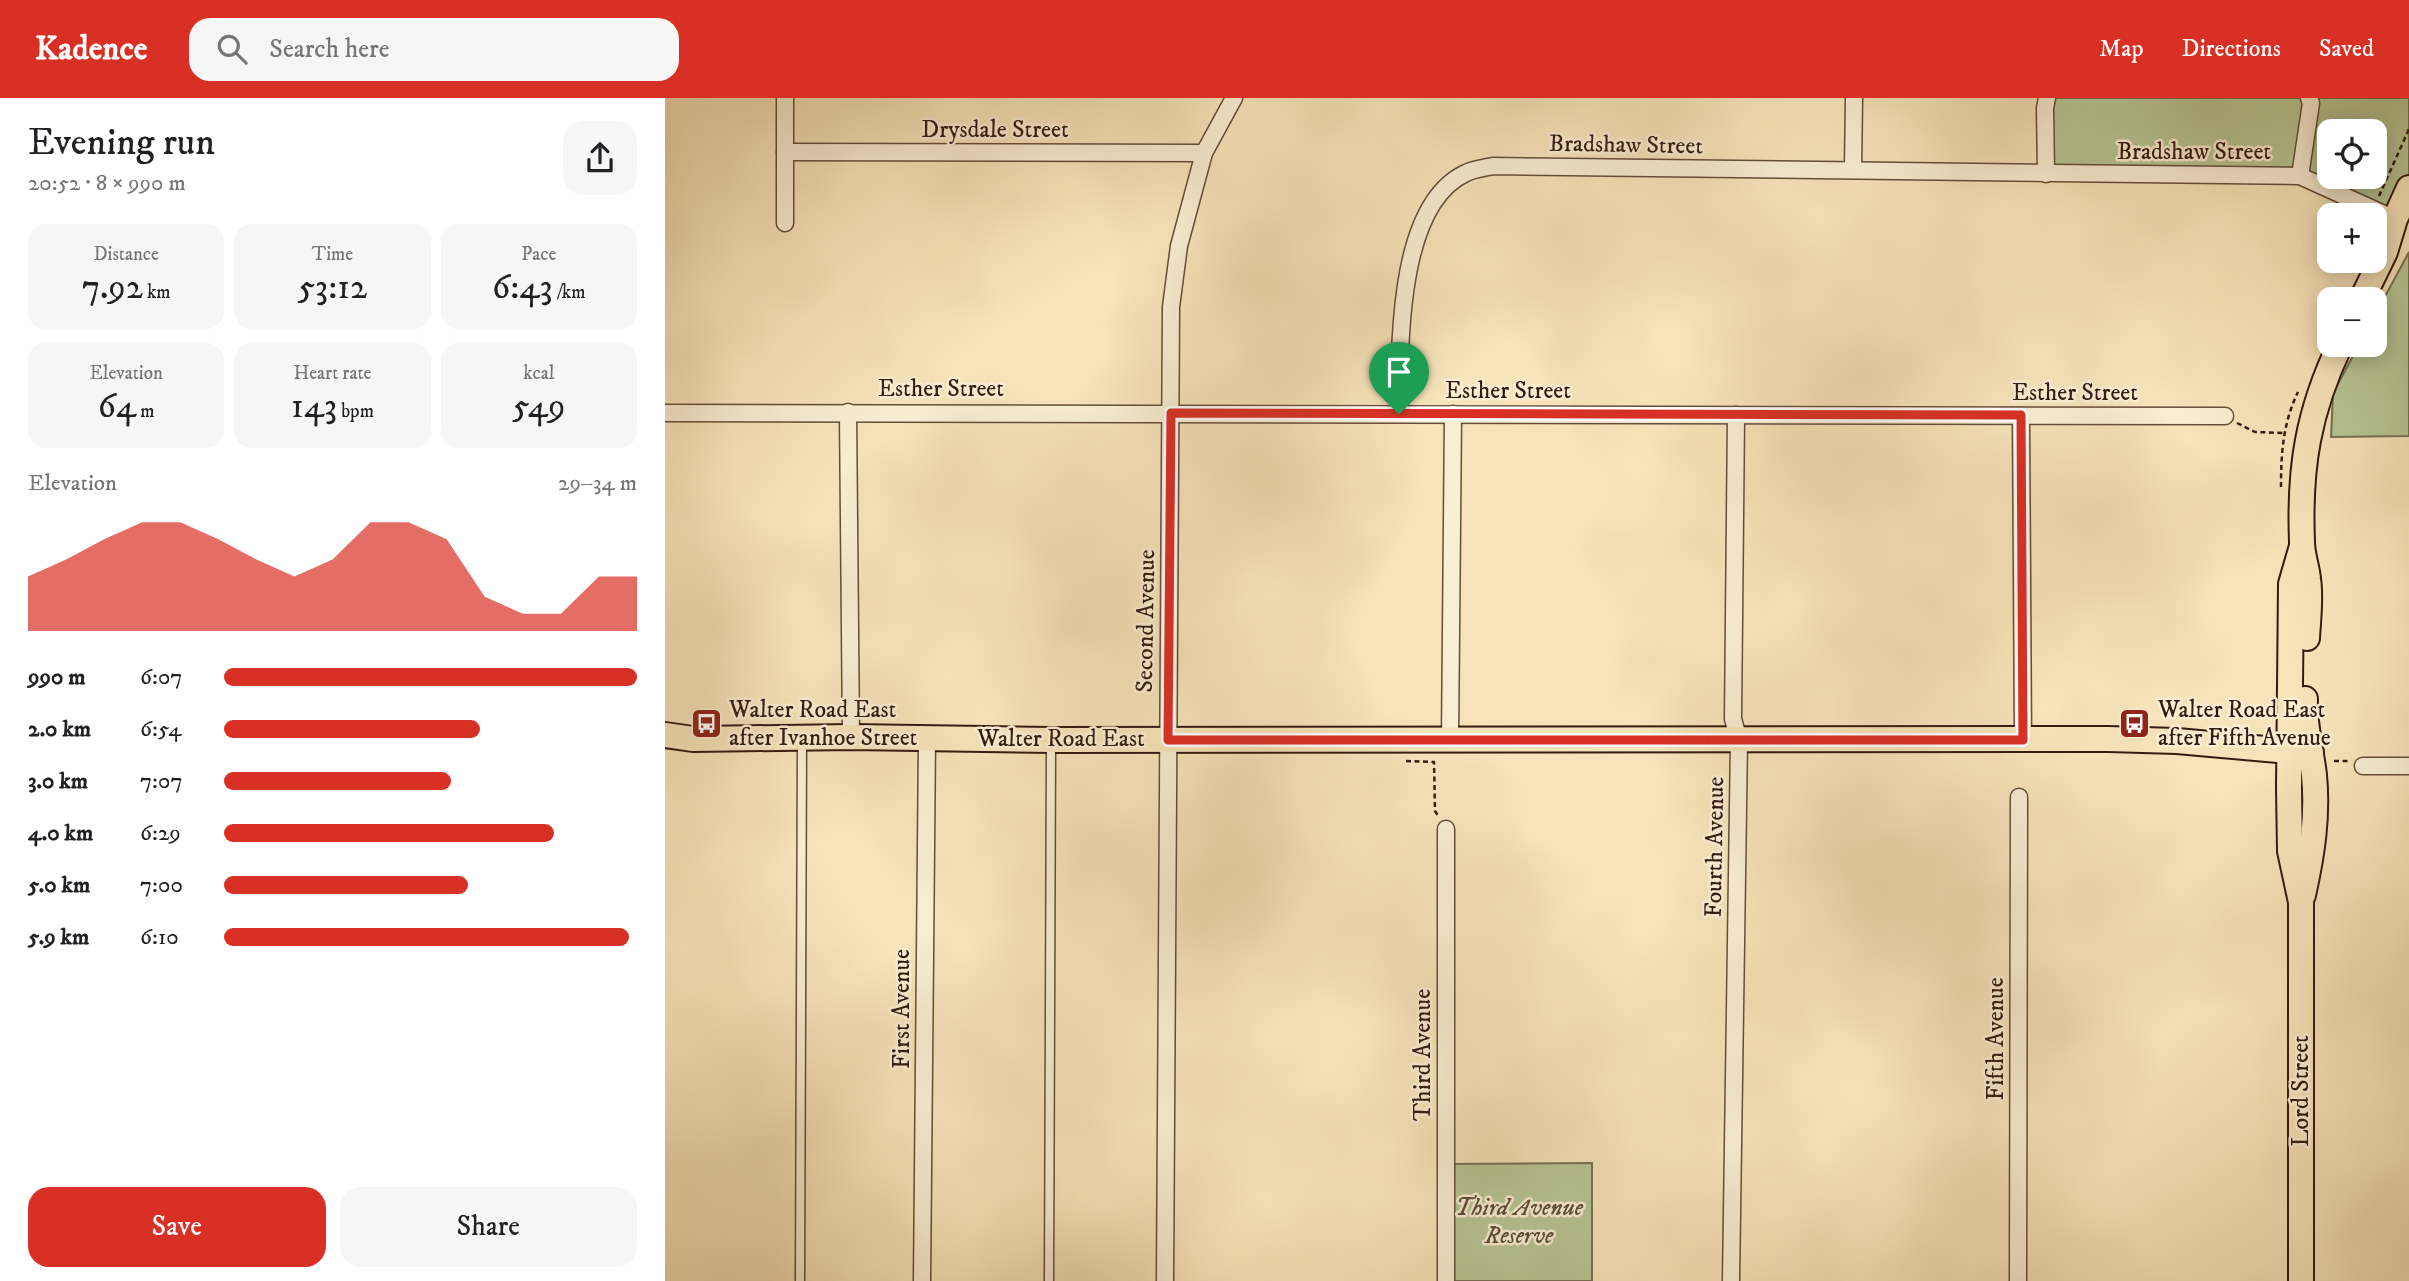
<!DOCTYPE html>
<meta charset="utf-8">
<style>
:root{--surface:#fff;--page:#f6f6f6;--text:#202124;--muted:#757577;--accent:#d93025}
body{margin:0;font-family:"IM FELL DW Pica",serif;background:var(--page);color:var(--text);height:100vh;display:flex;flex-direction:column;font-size:26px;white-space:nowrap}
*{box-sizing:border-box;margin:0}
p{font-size:23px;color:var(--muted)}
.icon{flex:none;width:38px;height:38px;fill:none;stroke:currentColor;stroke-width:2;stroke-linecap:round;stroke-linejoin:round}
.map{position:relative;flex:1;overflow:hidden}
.sheet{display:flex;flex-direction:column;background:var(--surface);width:665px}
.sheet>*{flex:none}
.tools{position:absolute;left:1652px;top:21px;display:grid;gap:14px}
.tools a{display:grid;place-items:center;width:70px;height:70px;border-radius:14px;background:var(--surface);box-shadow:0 4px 18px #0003;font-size:35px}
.pin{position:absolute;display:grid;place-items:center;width:60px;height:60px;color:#fff;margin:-72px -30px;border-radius:50% 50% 50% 0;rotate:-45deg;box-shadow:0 0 7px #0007}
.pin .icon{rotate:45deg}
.round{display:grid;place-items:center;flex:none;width:74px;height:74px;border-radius:21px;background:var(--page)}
.summary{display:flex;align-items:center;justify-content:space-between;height:119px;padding:0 28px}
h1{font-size:38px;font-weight:600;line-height:52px}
.metrics{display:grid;grid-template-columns:repeat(3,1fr);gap:10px;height:119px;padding:7px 28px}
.metrics div{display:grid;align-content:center;border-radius:18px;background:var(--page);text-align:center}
.metrics b{font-size:35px;font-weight:600}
.metrics small{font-size:19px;font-weight:400}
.metrics p{font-size:19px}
.chart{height:196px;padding:14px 28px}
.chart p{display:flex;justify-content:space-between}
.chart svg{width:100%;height:126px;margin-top:7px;fill:var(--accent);opacity:.7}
.cta{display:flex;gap:14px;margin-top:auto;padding:14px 28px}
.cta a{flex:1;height:80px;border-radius:21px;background:var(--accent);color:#fff;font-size:28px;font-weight:600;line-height:80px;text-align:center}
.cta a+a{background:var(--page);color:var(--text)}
ul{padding:0 28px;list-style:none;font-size:23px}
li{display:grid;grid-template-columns:112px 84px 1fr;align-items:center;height:52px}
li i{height:18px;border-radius:9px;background:var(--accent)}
header{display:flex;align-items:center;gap:42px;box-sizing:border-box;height:98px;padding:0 35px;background:var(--accent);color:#fff}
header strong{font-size:33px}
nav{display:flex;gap:38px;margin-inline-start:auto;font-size:24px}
.search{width:490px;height:63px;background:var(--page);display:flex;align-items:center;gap:18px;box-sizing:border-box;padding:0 24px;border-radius:21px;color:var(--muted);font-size:26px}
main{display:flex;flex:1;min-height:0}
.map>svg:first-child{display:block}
</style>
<header>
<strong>Kadence</strong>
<div class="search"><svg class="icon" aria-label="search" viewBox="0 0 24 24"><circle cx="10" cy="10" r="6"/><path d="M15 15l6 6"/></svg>Search here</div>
<nav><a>Map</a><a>Directions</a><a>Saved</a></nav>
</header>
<main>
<section class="sheet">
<div class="summary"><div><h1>Evening run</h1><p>20:52 · 8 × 990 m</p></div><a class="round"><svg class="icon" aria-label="share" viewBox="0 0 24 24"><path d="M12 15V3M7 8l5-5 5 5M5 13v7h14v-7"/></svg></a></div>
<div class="metrics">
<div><p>Distance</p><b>7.92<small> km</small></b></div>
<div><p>Time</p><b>53:12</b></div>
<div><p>Pace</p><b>6:43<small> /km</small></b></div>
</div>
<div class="metrics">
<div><p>Elevation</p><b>64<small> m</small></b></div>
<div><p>Heart rate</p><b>143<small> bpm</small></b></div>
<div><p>kcal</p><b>549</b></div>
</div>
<div class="chart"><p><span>Elevation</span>29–34 m</p>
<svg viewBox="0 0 160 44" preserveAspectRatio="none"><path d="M0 44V25L10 19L20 12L30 6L40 6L50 12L60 19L70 25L80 19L90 6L100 6L110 12L120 32L130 38L140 38L150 25L160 25V44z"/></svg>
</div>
<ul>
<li><b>990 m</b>6:07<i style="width:100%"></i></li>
<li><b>2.0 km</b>6:54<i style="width:62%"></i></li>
<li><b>3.0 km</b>7:07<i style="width:55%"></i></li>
<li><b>4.0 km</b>6:29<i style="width:80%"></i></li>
<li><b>5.0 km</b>7:00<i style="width:59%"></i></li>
<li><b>5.9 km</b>6:10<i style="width:98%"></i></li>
</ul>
<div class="cta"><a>Save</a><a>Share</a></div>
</section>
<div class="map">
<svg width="1744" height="1183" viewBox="0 0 1744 1183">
<rect width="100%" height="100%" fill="#f6e3b9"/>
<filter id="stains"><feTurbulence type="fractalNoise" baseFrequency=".00286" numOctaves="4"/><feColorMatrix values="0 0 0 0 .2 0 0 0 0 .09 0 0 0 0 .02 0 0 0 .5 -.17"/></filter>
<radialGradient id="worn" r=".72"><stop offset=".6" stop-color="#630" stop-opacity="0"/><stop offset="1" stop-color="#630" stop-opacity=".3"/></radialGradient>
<g fill="#b7c594" stroke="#767052" stroke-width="2" fill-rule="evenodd">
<path d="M1382,0H1744V90L1730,121L1635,78L1381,76ZM1664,33H1710V79H1664Z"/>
<polygon points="1744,154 1744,338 1666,339 1668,295 1694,247 1710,247 1710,217"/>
<polygon points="927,1065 927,1183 781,1183 781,1066"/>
</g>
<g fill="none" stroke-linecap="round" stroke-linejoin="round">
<defs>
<g id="service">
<polyline points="135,1183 137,641"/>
<polyline points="384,1183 386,645"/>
</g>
<g id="minor">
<polyline points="120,54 539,55"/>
<polyline points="1188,72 1189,0"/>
<polyline points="1381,76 1380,10 1382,0"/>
<polyline points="1635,78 1646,5 1644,0"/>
<polyline points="120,125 120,0"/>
<polyline points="183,314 186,639"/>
<polyline points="0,315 1560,318"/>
<path d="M734,316C735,251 731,107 801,75C809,71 819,70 828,68L1635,78L1730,121"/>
<polyline points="1356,318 1358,642"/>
<polyline points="785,642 788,316"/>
<polyline points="1698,668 1744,668"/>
<polyline points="257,1183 262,640"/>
<polyline points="500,1183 506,209 514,148 539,55 569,0"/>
<polyline points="781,1183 781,731"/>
<polyline points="1066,1183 1074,642 1068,621 1071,317"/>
<polyline points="1353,1183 1354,699"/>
</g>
<g id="primary">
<polyline points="1697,201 1720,154 1730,121 1744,90"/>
<path d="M1642,540C1643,521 1646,500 1643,481C1642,469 1637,457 1637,444C1634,370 1643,314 1675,247"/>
<polyline points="0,637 28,641 186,639 386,642 1443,641 1512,643 1646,655"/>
<path d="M1638,797C1647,757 1653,718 1649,677C1646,651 1639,627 1640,601"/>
<polyline points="1636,1183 1636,804 1625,753 1624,690 1626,486 1637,448"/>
</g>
</defs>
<use href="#service" stroke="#644d3b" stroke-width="11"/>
<use href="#minor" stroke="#644d3b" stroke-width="19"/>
<use href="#primary" stroke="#341b11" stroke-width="28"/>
<g stroke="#341b11" stroke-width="2.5" stroke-dasharray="5 3.5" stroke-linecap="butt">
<polyline points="1714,98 1744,31"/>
<polyline points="1659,233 1664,222"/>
<polyline points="1572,325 1590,334 1618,335"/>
<path d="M1616,389C1616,355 1618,325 1633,294"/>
<polyline points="741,663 769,664 770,713 774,719"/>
<polyline points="1669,663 1683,663"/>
</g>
<use href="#service" stroke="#f9edd2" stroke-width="8"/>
<use href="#minor" stroke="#f9edd2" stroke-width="16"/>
<use href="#primary" stroke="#f6e3b9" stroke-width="24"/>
</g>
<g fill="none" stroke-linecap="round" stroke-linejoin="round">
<defs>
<polygon id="route" points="506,315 1356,317 1358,642 503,642"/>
</defs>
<use href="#route" stroke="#fff" stroke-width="14"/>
<use href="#route" stroke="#d93025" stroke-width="9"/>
</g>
<defs>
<symbol id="bus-square" viewBox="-11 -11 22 22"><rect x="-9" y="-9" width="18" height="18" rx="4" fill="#8f2418" stroke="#f9edd2"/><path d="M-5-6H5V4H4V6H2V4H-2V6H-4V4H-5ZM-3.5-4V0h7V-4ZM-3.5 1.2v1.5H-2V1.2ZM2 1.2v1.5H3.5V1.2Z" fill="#fff"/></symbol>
</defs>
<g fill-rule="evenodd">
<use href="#bus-square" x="24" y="608" width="35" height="35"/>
<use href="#bus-square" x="1452" y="608" width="35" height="35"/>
</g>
<g text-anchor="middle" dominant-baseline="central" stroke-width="5" stroke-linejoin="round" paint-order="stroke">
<g font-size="24" fill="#341b11" stroke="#f9edd2">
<text x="330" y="32">Drysdale Street</text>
<text transform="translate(961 47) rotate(1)">Bradshaw Street</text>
<text x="1529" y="54">Bradshaw Street</text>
<text x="276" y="291">Esther Street</text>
<text x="843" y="293">Esther Street</text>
<text x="1410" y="295">Esther Street</text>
<text transform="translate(481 523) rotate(-89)">Second Avenue</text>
<text x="396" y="641">Walter Road East</text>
<text transform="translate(1050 749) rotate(-89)">Fourth Avenue</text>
<text transform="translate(237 911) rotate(-90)">First Avenue</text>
<text transform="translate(1331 941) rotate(-90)">Fifth Avenue</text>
<text transform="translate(758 957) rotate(-90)">Third Avenue</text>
<text transform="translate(1636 993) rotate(-90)">Lord Street</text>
</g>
<g font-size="24" fill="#341b11" stroke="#f9edd2" text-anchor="start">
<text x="64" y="612">Walter Road East<tspan x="64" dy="28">after Ivanhoe Street</tspan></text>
<text x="1493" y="612">Walter Road East<tspan x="1493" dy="28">after Fifth Avenue</tspan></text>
</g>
<g font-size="24" font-style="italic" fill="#5b4e38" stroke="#f9edd2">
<text x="854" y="1110">Third Avenue<tspan x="854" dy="28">Reserve</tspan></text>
</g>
</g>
<rect width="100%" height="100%" filter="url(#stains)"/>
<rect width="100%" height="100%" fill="url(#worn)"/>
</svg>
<div class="tools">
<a><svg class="icon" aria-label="locate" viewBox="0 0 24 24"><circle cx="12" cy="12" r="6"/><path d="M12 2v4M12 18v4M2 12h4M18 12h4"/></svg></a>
<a>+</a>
<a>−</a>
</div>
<div class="pin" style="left:734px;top:316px;background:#1e9e55"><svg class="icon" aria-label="arrive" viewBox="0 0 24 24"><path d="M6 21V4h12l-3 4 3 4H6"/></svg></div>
</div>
</main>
